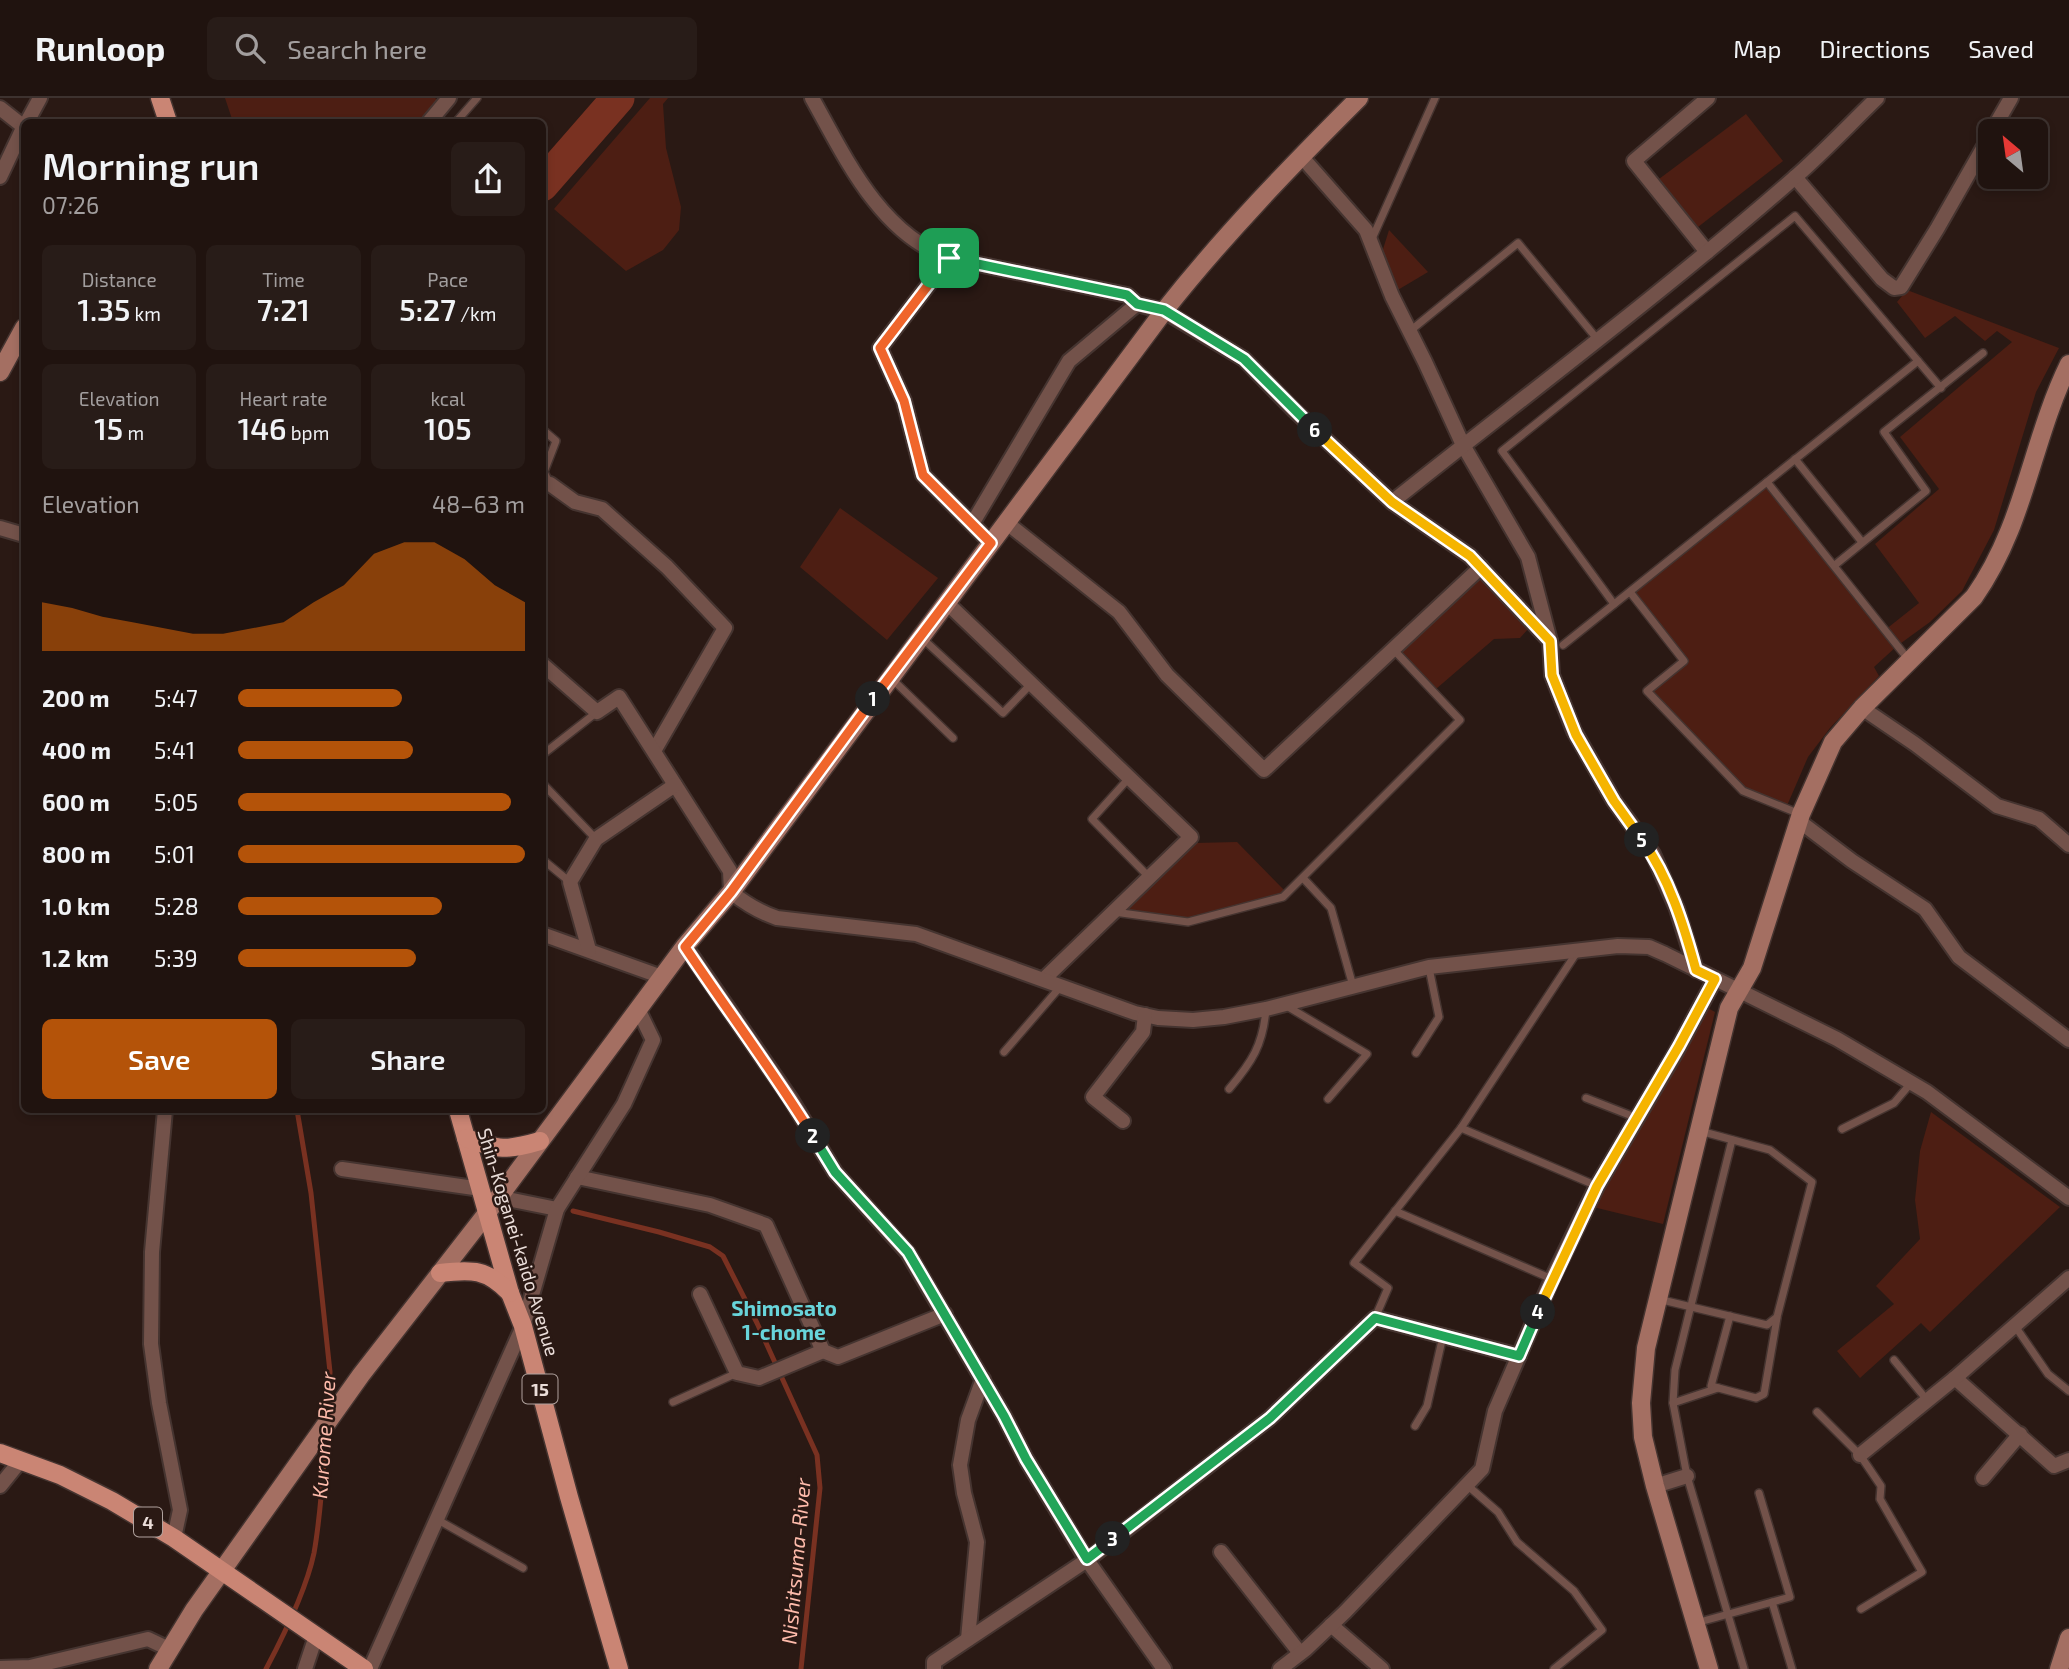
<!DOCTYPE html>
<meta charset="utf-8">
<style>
:root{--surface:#20130f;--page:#281c18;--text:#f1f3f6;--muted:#a29e9e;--line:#3d322f;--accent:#b45309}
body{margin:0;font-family:"Exo 2",sans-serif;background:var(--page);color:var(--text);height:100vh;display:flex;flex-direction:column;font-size:26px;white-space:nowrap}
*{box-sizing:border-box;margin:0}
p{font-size:23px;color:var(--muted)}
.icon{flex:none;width:38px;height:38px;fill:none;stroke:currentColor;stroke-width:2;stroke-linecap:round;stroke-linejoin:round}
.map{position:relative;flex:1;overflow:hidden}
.details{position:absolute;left:21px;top:21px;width:525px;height:994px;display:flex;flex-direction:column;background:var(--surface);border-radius:10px;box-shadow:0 4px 10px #0003,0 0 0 2px var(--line)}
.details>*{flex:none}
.needle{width:46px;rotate:331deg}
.controls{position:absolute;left:1978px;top:21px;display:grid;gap:14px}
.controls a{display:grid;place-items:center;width:70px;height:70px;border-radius:10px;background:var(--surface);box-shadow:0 4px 10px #0003,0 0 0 2px var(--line);font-size:35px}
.pin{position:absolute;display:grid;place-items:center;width:60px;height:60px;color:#fff;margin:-30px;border-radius:14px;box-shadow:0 4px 10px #0006}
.km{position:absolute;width:35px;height:35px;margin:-18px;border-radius:50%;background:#222;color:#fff;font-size:19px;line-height:35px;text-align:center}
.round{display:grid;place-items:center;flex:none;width:74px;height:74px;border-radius:10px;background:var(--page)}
.overview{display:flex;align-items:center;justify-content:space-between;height:119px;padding:0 21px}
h1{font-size:38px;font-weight:600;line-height:52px}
.figures{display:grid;grid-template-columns:repeat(3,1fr);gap:10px;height:119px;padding:7px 21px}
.figures div{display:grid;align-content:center;border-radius:10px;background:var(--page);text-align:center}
.figures b{font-size:30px;font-weight:600}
.figures small{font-size:19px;font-weight:400}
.figures p{font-size:19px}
.chart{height:196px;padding:14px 21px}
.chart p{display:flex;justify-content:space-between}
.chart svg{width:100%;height:126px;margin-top:7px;fill:var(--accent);opacity:.7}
.action{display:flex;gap:14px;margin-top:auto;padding:14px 21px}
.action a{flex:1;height:80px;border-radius:10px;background:var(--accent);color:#fff;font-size:28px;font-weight:600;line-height:80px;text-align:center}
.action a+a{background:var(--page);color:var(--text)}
ul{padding:0 21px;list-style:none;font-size:23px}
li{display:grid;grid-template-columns:112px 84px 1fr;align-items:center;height:52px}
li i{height:18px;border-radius:9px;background:var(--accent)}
header{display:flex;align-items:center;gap:42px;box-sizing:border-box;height:98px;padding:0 35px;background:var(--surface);border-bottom:2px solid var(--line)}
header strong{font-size:33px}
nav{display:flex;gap:38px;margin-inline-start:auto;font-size:24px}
.search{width:490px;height:63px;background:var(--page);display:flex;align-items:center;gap:18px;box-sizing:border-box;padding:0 24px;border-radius:10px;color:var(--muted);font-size:26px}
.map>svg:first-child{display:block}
</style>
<header>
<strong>Runloop</strong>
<div class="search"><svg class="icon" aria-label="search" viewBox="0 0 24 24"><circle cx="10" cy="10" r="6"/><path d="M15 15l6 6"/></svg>Search here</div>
<nav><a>Map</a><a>Directions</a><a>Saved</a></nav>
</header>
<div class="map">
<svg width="2069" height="1571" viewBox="0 0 2069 1571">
<rect width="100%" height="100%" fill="#2a1914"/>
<g fill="#4d1e13">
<polygon points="225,0 435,0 439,3 419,24 324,24 321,23 320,24 233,24"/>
<polygon points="650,0 668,0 663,6 666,50 681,109 679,132 663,152 626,173 554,111"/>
<polygon points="1746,16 1783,63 1698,129 1659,81"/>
<polygon points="1389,132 1428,174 1391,196 1379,164"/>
<polygon points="1907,192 2059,250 2036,294 1994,432 1962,493 1930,524 1897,548 1874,569 1879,578 1830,630 1808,659 1786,710 1741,690 1649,595 1684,563 1631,495 1767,384 1885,532 1919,505 1875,446 1939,391 1900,339 2012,244 1997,233 1985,243 1955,218 1925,240 1897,204"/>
<polygon points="840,410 938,480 887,542 800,469"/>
<polygon points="1480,479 1529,530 1520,540 1494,541 1436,591 1399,553"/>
<polygon points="1237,744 1285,793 1281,797 1188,820 1123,813 1195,745"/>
<polygon points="1706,909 1715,914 1663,1126 1593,1109"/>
<polygon points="1931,1014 2060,1109 1930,1234 1921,1225 1860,1280 1837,1253 1894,1206 1876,1188 1920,1141 1915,1102 1920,1053"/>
</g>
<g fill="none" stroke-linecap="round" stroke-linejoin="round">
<g stroke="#793121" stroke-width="5">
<polyline points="297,1012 311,1095 330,1274 327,1316"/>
<polyline points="573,1113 659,1134 710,1149 723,1158 757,1225 817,1357 820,1390 801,1571"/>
<path d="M266,1571C284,1537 306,1493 314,1455C321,1416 323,1375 326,1336"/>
</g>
<polyline stroke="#793121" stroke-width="33" points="542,87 618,0"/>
<defs>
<g id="lane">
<polyline points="456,24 477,0"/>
<polyline points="1371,143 1435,0"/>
<polyline points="1410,233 1518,145 1598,242"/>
<polyline points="542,331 556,343 544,374 550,386"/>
<polyline points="1795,361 1862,444"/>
<polyline points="1767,384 1908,561"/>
<polyline points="1835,467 1926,393 1884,334 1983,255"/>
<polyline points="1630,494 1684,563 1647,593 1743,693 1800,716"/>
<polyline points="1614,506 1502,353 1795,118 1941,290"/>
<polyline points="923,541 1003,615 1031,586"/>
<polyline points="1563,547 1918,263"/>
<polyline points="890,579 953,640"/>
<polyline points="542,657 597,614"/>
<polyline points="1129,680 1092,721 1149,779"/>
<polyline points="542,685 596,741"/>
<polyline points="542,761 570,784"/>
<polyline points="1303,780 1331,810 1353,888"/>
<polyline points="1114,814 1188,824 1283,799 1460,622 1393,551"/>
<polyline points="1285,907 1367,956 1328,1001"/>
<polyline points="1004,954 1061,888"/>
<polyline points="1416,955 1439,919 1429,870"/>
<path d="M1229,991C1252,964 1263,947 1266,911"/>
<polyline points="1586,1000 1637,1020"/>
<polyline points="1461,1030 1597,1088"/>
<polyline points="1842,1031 1894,1005 1911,985"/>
<polyline points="1732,1042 1675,1272 1673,1305 1687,1378 1744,1571"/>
<polyline points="1395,1113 1552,1181"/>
<polyline points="1658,1201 1767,1227 1777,1219 1812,1084 1770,1052 1700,1033"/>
<polyline points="1730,1218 1711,1288 1756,1300 1764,1296 1777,1220"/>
<polyline points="1375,1220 1388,1190 1354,1165 1461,1030 1577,854"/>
<polyline points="2015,1228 2048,1276 2069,1293"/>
<polyline points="1894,1262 1927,1302"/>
<polyline points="673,1304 737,1275"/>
<polyline points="1673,1305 1718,1290"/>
<polyline points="1817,1314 1860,1357 1881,1388 1880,1401 1922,1474 1861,1511"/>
<polyline points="1415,1328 1427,1308 1443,1238"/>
<polyline points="1467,1387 1498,1414 1517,1444 1574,1493 1602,1532 1554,1571"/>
<polyline points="438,1422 523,1470"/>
<polyline points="1772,1504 1792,1571"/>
<polyline points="1696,1525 1790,1499 1759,1395"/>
</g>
<g id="street">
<path d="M812,0C845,59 880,136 949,160L1127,197L1137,206L1164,213L1244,261L1294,312L1392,404L1470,458L1550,543"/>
<polyline points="0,10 24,29"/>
<polyline points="27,24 40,0"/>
<polyline points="429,24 449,0"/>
<polyline points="1992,33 2011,0"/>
<polyline points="1301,58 1366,132 1392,198 1425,264 1463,347 1528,459 1550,543 1552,577 1574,633 1614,703 1653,756 1677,811 1696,872"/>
<polyline points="0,79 24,28"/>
<polyline points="1795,79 1882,181 1894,190 1901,189 1937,131 1990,38"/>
<polyline points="1707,154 1634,63 1708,0"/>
<polyline points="949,160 880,250 904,303 923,377 991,445"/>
<polyline points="550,386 575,404 602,411 667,469 725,530 654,653"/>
<path d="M1392,404C1526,297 1664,194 1793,81C1822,56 1849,27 1877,0"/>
<polyline points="1007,425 1119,514 1167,577 1264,672 1481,469"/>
<polyline points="972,426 1069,263 1137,206"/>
<polyline points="0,430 24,437"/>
<polyline points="946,504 1191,739 1044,881"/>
<path d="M542,566L597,614L619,599L730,773L731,794C746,806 759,814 777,820L916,836L1135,915L1158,920L1193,922L1224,919L1266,911L1429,869L1618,848L1649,849L1665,856L1837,941L1927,994L2069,1100"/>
<polyline points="1862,610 1915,646 1997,708 2039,721 2069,747"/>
<polyline points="1799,723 1852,763 1925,811 1959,859 2069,942"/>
<polyline points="542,836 662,879"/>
<polyline points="685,848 790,1000 835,1074 908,1155 1004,1318 1026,1361 1087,1462 1164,1571"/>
<polyline points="589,852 570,784 596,741 675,687"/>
<polyline points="165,1012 152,1154 151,1246 159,1305 180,1412 174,1440"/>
<polyline points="1123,1023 1093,999 1143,934 1145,917"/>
<polyline points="342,1071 481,1091"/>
<polyline points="577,1079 710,1107 766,1127 823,1253 838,1259 945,1216"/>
<polyline points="498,1099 557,1111"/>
<polyline points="700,1196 737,1275 759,1280 823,1253"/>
<polyline points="1955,1280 2054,1368 2069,1362"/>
<polyline points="1860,1357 1955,1280 2069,1180"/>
<polyline points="1983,1380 2020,1336"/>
<polyline points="0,1388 21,1362"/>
<polyline points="1655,1388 1687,1378"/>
<polyline points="1221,1454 1300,1555"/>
<polyline points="1331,1527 1382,1571"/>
<polyline points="968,1541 977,1444 964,1395 960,1367 968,1322 983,1281"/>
<polyline points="0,1570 30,1569 148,1541 169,1551"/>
<polyline points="305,1571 316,1538"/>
<polyline points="370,1571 523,1228 557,1111 624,1006 653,942 639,913"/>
<polyline points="934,1571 934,1564 1087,1462 1270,1320 1375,1220 1519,1258"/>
<polyline points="1280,1571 1306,1551 1345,1514 1482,1371 1495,1313 1552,1181 1597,1088 1676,954 1715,881"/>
</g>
<g id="secondary">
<polyline points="0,274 24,230"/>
<path d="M158,1571L194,1512L361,1277L487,1115L685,848L731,794L1164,213C1224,137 1291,68 1359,0"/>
<path d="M1709,1571L1655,1388L1643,1339L1641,1305L1646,1250L1729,910L1752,870L1801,716L1833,644L1862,610L1974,499C2025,427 2031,344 2069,266"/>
<polyline points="2059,1571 2069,1540"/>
</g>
<g id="primary">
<polyline points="160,0 168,24"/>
<polyline points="458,1012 510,1195 523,1228 569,1399 619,1571"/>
<path d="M466,1040C499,1052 506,1053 540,1043"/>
<path d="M440,1175C472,1171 487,1171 510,1195"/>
<polyline points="0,1355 60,1377 112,1403 174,1440 364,1571"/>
</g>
</defs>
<use href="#lane" stroke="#453430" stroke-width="10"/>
<use href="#street" stroke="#453430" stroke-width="18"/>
<use href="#secondary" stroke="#453430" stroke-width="21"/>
<use href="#primary" stroke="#453430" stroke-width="21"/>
<use href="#lane" stroke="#73524a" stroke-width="7"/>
<use href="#street" stroke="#73524a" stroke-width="14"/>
<use href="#secondary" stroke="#a46f62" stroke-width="18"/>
<use href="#primary" stroke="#ca8574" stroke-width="18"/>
</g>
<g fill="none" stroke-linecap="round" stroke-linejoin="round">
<defs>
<polyline id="split-1" points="873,601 991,445 923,377 904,303 880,250 949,160"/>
<path id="split-2" d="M813,1038C773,973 727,912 685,849L731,794L873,601"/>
<polyline id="split-3" points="813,1038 835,1074 908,1154 1004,1318 1026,1361 1087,1461 1113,1441"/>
<polyline id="split-4" points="1113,1441 1270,1320 1375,1220 1519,1258 1538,1214"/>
<path id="split-5" d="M1538,1214L1597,1088L1679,948L1715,881L1696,872C1684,828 1669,779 1642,742"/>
<polyline id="split-6" points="1315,332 1392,404 1470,458 1550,543 1552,577 1576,637 1614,703 1642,742"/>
<polyline id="split-7" points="949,160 1127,197 1137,206 1164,212 1244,261 1315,332"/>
</defs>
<use href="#split-1" stroke="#fff" stroke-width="14"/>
<use href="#split-2" stroke="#fff" stroke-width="14"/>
<use href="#split-3" stroke="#fff" stroke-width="14"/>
<use href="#split-4" stroke="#fff" stroke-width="14"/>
<use href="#split-5" stroke="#fff" stroke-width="14"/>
<use href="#split-6" stroke="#fff" stroke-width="14"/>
<use href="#split-7" stroke="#fff" stroke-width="14"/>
<use href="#split-1" stroke="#f0652b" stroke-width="9"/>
<use href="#split-2" stroke="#f0652b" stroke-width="9"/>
<use href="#split-3" stroke="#22a559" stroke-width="9"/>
<use href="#split-4" stroke="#22a559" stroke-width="9"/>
<use href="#split-5" stroke="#f5b400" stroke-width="9"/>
<use href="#split-6" stroke="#f5b400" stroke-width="9"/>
<use href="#split-7" stroke="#22a559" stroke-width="9"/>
</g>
<g text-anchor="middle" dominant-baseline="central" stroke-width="5" stroke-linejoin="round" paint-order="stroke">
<g fill="#2a1914" stroke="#b0a29e" stroke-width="2">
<rect x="522.5" y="1276.5" width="35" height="29" rx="5"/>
<rect x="134" y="1409.5" width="28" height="29" rx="5"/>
</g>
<g font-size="18" font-weight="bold" fill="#eaddd9">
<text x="540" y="1291">15</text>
<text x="148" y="1424">4</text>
</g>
<g font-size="19" fill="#eaddd9" stroke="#2a1914">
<text transform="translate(519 1144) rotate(73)">Shin-Koganei-kaido Avenue</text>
</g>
<g font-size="21" font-weight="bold" fill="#68d4da" stroke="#2a1914">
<text x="784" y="1209">Shimosato<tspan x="784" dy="24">1-chome</tspan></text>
</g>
<g font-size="21" font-style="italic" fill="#febbab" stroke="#2a1914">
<text transform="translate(323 1337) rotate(-86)">Kurome River</text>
<text transform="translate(795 1463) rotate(-85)">Nishitsuma-River</text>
</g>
</g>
</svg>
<div class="controls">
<a><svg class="needle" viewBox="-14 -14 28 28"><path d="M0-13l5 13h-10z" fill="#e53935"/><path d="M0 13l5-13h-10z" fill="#a29e9e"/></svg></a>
</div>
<div class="pin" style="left:949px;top:160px;background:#1e9e55"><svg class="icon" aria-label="arrive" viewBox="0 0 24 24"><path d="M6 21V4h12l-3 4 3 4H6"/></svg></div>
<b class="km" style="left:873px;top:601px">1</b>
<b class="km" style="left:813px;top:1038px">2</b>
<b class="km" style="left:1113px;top:1441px">3</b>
<b class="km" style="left:1538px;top:1214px">4</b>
<b class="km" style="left:1642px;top:742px">5</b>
<b class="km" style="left:1315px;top:332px">6</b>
<section class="details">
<div class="overview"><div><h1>Morning run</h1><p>07:26</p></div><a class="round"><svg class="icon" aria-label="share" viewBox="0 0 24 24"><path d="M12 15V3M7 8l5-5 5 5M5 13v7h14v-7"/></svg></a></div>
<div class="figures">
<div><p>Distance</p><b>1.35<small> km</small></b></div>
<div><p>Time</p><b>7:21</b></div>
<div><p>Pace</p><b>5:27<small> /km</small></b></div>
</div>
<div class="figures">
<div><p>Elevation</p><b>15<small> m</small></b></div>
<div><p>Heart rate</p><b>146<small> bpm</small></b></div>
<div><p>kcal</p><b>105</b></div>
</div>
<div class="chart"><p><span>Elevation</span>48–63 m</p>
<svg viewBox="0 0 160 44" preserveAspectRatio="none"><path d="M0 44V27L10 29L20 32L30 34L40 36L50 38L60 38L70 36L80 34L90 27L100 21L110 10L120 6L130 6L140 12L150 21L160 27V44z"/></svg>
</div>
<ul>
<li><b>200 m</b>5:47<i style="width:57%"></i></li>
<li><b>400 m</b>5:41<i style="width:61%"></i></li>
<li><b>600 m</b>5:05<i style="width:95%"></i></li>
<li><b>800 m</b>5:01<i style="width:100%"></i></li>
<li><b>1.0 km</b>5:28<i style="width:71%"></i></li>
<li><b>1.2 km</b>5:39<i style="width:62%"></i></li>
</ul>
<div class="action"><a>Save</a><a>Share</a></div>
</section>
</div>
